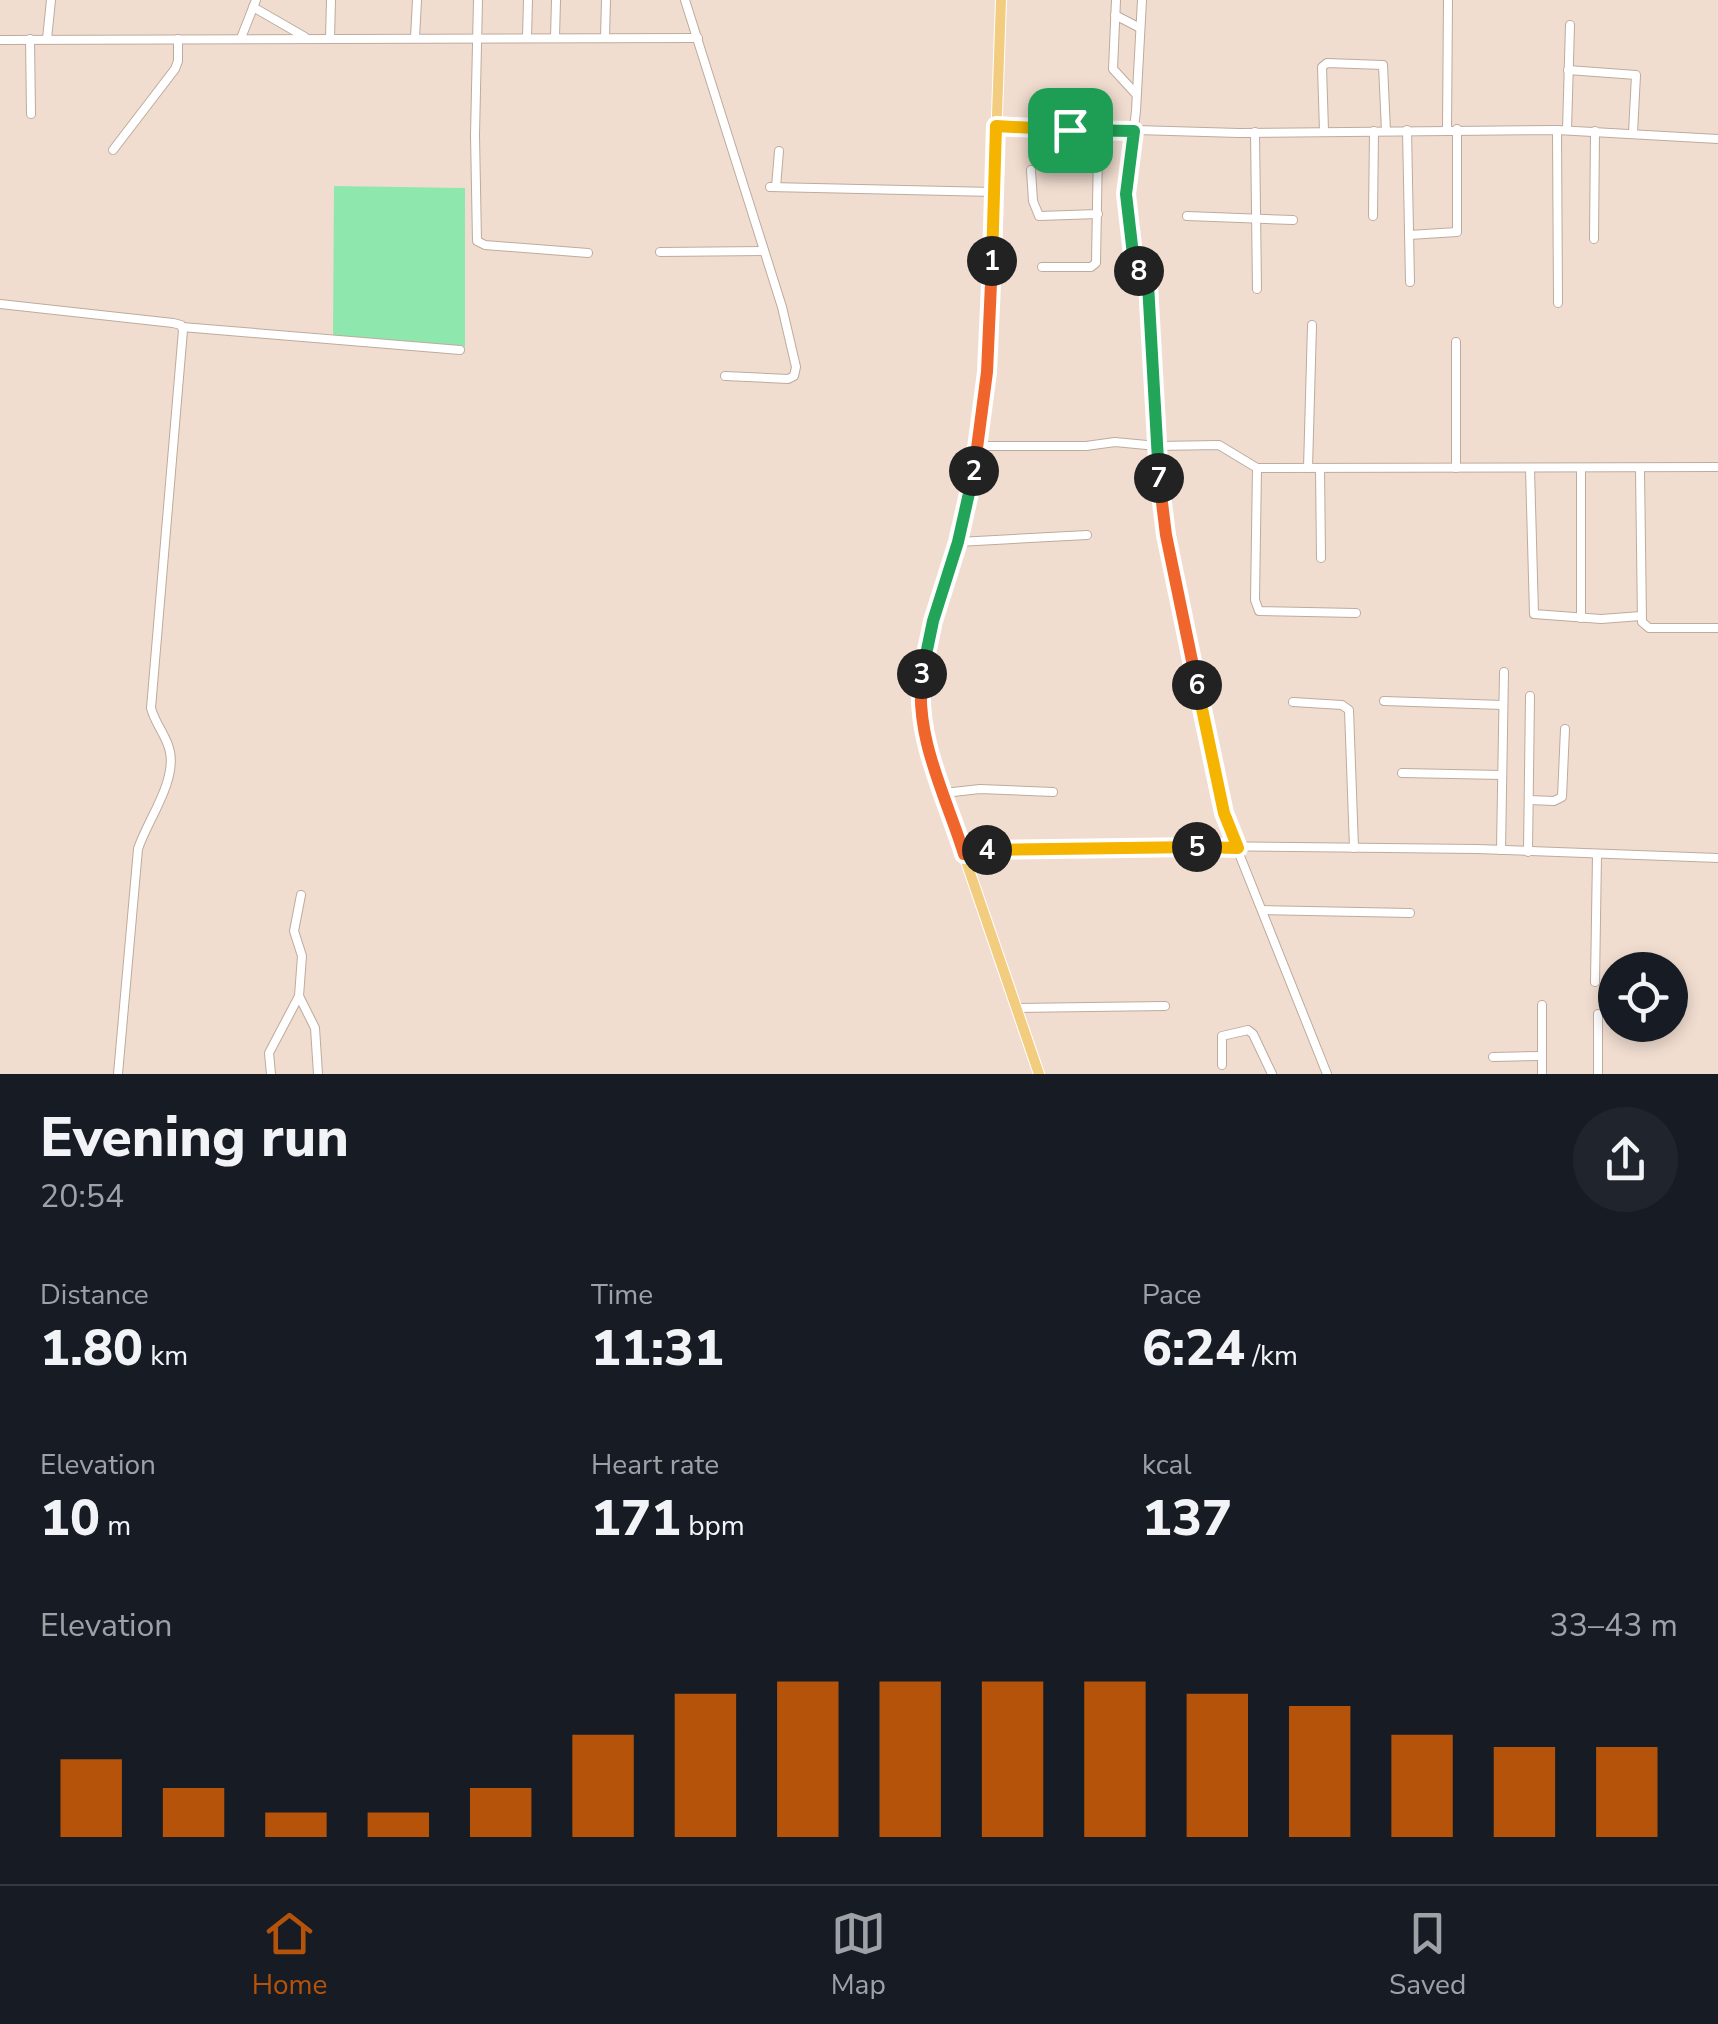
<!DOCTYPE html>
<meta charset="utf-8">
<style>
:root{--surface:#171b24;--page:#20242c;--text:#f1f3f6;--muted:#9ea1a6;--line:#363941;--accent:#b45309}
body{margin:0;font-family:"Nunito Sans",sans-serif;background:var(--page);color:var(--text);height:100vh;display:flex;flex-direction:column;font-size:38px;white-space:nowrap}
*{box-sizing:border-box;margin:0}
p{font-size:32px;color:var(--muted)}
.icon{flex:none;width:55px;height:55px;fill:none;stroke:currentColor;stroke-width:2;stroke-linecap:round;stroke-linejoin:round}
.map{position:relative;height:1074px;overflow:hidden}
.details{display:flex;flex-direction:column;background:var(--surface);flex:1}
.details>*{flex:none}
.controls{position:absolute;left:1598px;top:952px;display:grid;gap:20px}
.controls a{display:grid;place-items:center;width:90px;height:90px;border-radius:50%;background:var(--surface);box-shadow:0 5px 15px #0003;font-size:50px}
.pin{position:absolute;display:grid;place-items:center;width:85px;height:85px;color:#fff;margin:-42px;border-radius:20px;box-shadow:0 5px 15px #0006}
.km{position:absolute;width:50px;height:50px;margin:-25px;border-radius:50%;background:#222;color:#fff;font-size:28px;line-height:50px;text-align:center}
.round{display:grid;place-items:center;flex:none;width:105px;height:105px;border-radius:52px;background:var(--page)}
.overview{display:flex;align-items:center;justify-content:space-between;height:170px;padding:0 40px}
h1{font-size:55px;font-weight:800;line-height:75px}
.stats{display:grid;grid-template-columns:repeat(3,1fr);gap:15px;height:170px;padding:10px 40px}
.stats div{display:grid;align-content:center}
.stats b{font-size:50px;font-weight:800}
.stats small{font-size:28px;font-weight:400}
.stats p{font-size:28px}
.chart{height:280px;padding:20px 40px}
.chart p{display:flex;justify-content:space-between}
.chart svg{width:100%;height:180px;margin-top:10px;stroke:var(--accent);stroke-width:6}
.tab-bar{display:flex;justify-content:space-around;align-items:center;height:140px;border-top:2px solid var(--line);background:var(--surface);font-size:28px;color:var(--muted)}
.tab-bar a{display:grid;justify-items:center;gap:5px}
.tab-bar .selected{color:var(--accent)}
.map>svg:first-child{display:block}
</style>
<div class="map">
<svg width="1718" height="1074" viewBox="0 0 1718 1074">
<rect width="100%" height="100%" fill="#f1ddd0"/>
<polygon fill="#8ee7ad" points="334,186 465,188 465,348 333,339"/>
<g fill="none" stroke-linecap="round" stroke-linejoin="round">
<defs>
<g id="minor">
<polyline points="478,0 475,135 477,241 485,245 588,253"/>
<polyline points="685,0 782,307 796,367 794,376 788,379 725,376"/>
<polyline points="1116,0 1113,69 1136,94"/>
<polyline points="1142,0 1136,111 1126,194 1134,266 1148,284 1155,445 1166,535 1217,783 1230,831 1327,1074"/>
<polyline points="253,7 305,37"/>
<polyline points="1115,15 1140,28"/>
<polyline points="527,37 528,0"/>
<polyline points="555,37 556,0"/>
<polyline points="605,37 606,0"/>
<polyline points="241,38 256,0"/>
<polyline points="330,38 331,0"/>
<polyline points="415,38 417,0"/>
<polyline points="30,39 31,114"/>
<polyline points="47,39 51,0"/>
<polyline points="0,40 698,38"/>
<polyline points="1568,70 1636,75 1633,133"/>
<polyline points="996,126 1239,133 1557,130 1718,139"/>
<polyline points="1447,129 1448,0"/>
<polyline points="1407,130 1410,282"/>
<polyline points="1557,130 1558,303"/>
<polyline points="1567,130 1570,25"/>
<polyline points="1324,131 1322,67 1327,63 1383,65 1386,131"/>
<polyline points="1255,132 1257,289"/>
<polyline points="113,150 175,69 178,61 178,39"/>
<polyline points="1031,170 1033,201 1039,216 1098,214"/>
<polyline points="770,187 994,192"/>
<polyline points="776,187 779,151"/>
<polyline points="1187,216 1293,220"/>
<polyline points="1373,216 1374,131"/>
<polyline points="1409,235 1457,232 1457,129"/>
<polyline points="1594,239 1595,131"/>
<polyline points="660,252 764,251"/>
<polyline points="1042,267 1091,267 1096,263 1098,148 1103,131"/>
<path d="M0,304L173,323L181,325L183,330L151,708C155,724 167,736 170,752C176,783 147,821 138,849L118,1074"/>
<polyline points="182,327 460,350"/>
<polyline points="979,446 1086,446 1115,442 1157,446 1219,445 1257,468 1718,467"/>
<polyline points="1257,468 1255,600 1259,611 1356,613"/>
<polyline points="1308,468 1312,325"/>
<polyline points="1320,468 1321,558"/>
<polyline points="1456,468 1456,342"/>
<polyline points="1530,469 1534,614 1601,619 1641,616"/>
<polyline points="1640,470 1642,622 1649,628 1718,628"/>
<polyline points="958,542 1087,535"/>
<polyline points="1581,618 1581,469"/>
<polyline points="1384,701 1503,705"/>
<polyline points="1293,702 1342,705 1349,710 1354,848"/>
<polyline points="1402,773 1502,775"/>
<polyline points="944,793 980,789 1053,792"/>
<polyline points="1529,800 1554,801 1562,797 1565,729"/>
<polyline points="1501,850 1504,672"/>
<polyline points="1528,852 1530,696"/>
<polyline points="964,854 997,849 1188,846 1477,849 1718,858"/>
<polyline points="301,895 294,931 302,956 299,996 315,1028 318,1074"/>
<polyline points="1263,910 1410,913"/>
<polyline points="1595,982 1597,855"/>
<polyline points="1016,1008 1165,1006"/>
<polyline points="1493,1057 1542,1056"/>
<polyline points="1222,1065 1222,1036 1248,1030 1253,1034 1272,1074"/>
<polyline points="271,1074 269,1053 299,996"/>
<polyline points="1542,1074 1542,1005"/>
<polyline points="1598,1074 1598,1014"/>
</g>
<polyline id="major" points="1001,0 990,318 983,413 967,505 926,647 921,700 931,759 1039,1074"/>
</defs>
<use href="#minor" stroke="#beab9e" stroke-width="10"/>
<use href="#major" stroke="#fff" stroke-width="12"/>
<use href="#minor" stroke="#fff" stroke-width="8"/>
<use href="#major" stroke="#f2cc7f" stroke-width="10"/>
</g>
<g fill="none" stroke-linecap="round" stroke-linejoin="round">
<defs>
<polyline id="split-1" points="992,261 996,126 1070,130"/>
<polyline id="split-2" points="974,471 987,372 992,261"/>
<polyline id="split-3" points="922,674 933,621 958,542 974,471"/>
<path id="split-4" d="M922,674C914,737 946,796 964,854L987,850"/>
<polyline id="split-5" points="987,850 1197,847"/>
<polyline id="split-6" points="1197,685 1224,813 1238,848 1197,847"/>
<polyline id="split-7" points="1159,478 1166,535 1197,685"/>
<polyline id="split-8" points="1139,271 1148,284 1159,478"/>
<polyline id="split-9" points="1070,130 1134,131 1126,194 1134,263 1139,271"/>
</defs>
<use href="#split-1" stroke="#fff" stroke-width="20"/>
<use href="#split-2" stroke="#fff" stroke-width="20"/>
<use href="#split-3" stroke="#fff" stroke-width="20"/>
<use href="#split-4" stroke="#fff" stroke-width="20"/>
<use href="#split-5" stroke="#fff" stroke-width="20"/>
<use href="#split-6" stroke="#fff" stroke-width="20"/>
<use href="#split-7" stroke="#fff" stroke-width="20"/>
<use href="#split-8" stroke="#fff" stroke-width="20"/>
<use href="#split-9" stroke="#fff" stroke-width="20"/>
<use href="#split-1" stroke="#f5b400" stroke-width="12"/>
<use href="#split-2" stroke="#f0652b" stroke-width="12"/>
<use href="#split-3" stroke="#22a559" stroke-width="12"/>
<use href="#split-4" stroke="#f0652b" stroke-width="12"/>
<use href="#split-5" stroke="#f5b400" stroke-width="12"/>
<use href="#split-6" stroke="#f5b400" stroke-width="12"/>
<use href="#split-7" stroke="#f0652b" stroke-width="12"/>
<use href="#split-8" stroke="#22a559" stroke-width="12"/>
<use href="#split-9" stroke="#22a559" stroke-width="12"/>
</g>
</svg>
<div class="controls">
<a><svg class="icon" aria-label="locate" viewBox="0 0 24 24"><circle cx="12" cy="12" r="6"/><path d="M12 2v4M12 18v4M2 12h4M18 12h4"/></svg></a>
</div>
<div class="pin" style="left:1070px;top:130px;background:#1e9e55"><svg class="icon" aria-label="arrive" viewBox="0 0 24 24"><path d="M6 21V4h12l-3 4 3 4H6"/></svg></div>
<b class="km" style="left:992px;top:261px">1</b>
<b class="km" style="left:974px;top:471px">2</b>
<b class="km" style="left:922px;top:674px">3</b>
<b class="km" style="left:987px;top:850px">4</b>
<b class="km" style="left:1197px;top:847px">5</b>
<b class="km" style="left:1197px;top:685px">6</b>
<b class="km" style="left:1159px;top:478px">7</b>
<b class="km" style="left:1139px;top:271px">8</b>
</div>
<section class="details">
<div class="overview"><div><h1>Evening run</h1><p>20:54</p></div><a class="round"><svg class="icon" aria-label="share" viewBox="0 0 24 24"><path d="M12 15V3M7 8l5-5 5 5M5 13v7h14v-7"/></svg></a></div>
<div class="stats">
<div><p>Distance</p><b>1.80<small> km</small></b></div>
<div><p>Time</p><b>11:31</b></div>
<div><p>Pace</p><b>6:24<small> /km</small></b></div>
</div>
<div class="stats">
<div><p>Elevation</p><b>10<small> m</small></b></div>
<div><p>Heart rate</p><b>171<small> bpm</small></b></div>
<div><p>kcal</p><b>137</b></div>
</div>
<div class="chart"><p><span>Elevation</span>33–43 m</p>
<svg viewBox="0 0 160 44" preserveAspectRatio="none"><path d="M5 44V25M15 44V32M25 44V38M35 44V38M45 44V32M55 44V19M65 44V9M75 44V6M85 44V6M95 44V6M105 44V6M115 44V9M125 44V12M135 44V19M145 44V22M155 44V22"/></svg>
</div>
</section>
<nav class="tab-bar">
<a class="selected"><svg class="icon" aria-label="home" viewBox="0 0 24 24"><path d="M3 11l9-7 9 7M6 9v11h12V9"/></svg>Home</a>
<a><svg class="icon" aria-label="map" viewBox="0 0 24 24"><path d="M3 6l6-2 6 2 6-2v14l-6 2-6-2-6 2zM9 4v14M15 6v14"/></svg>Map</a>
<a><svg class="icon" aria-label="saved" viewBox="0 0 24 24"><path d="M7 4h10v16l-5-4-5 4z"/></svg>Saved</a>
</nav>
